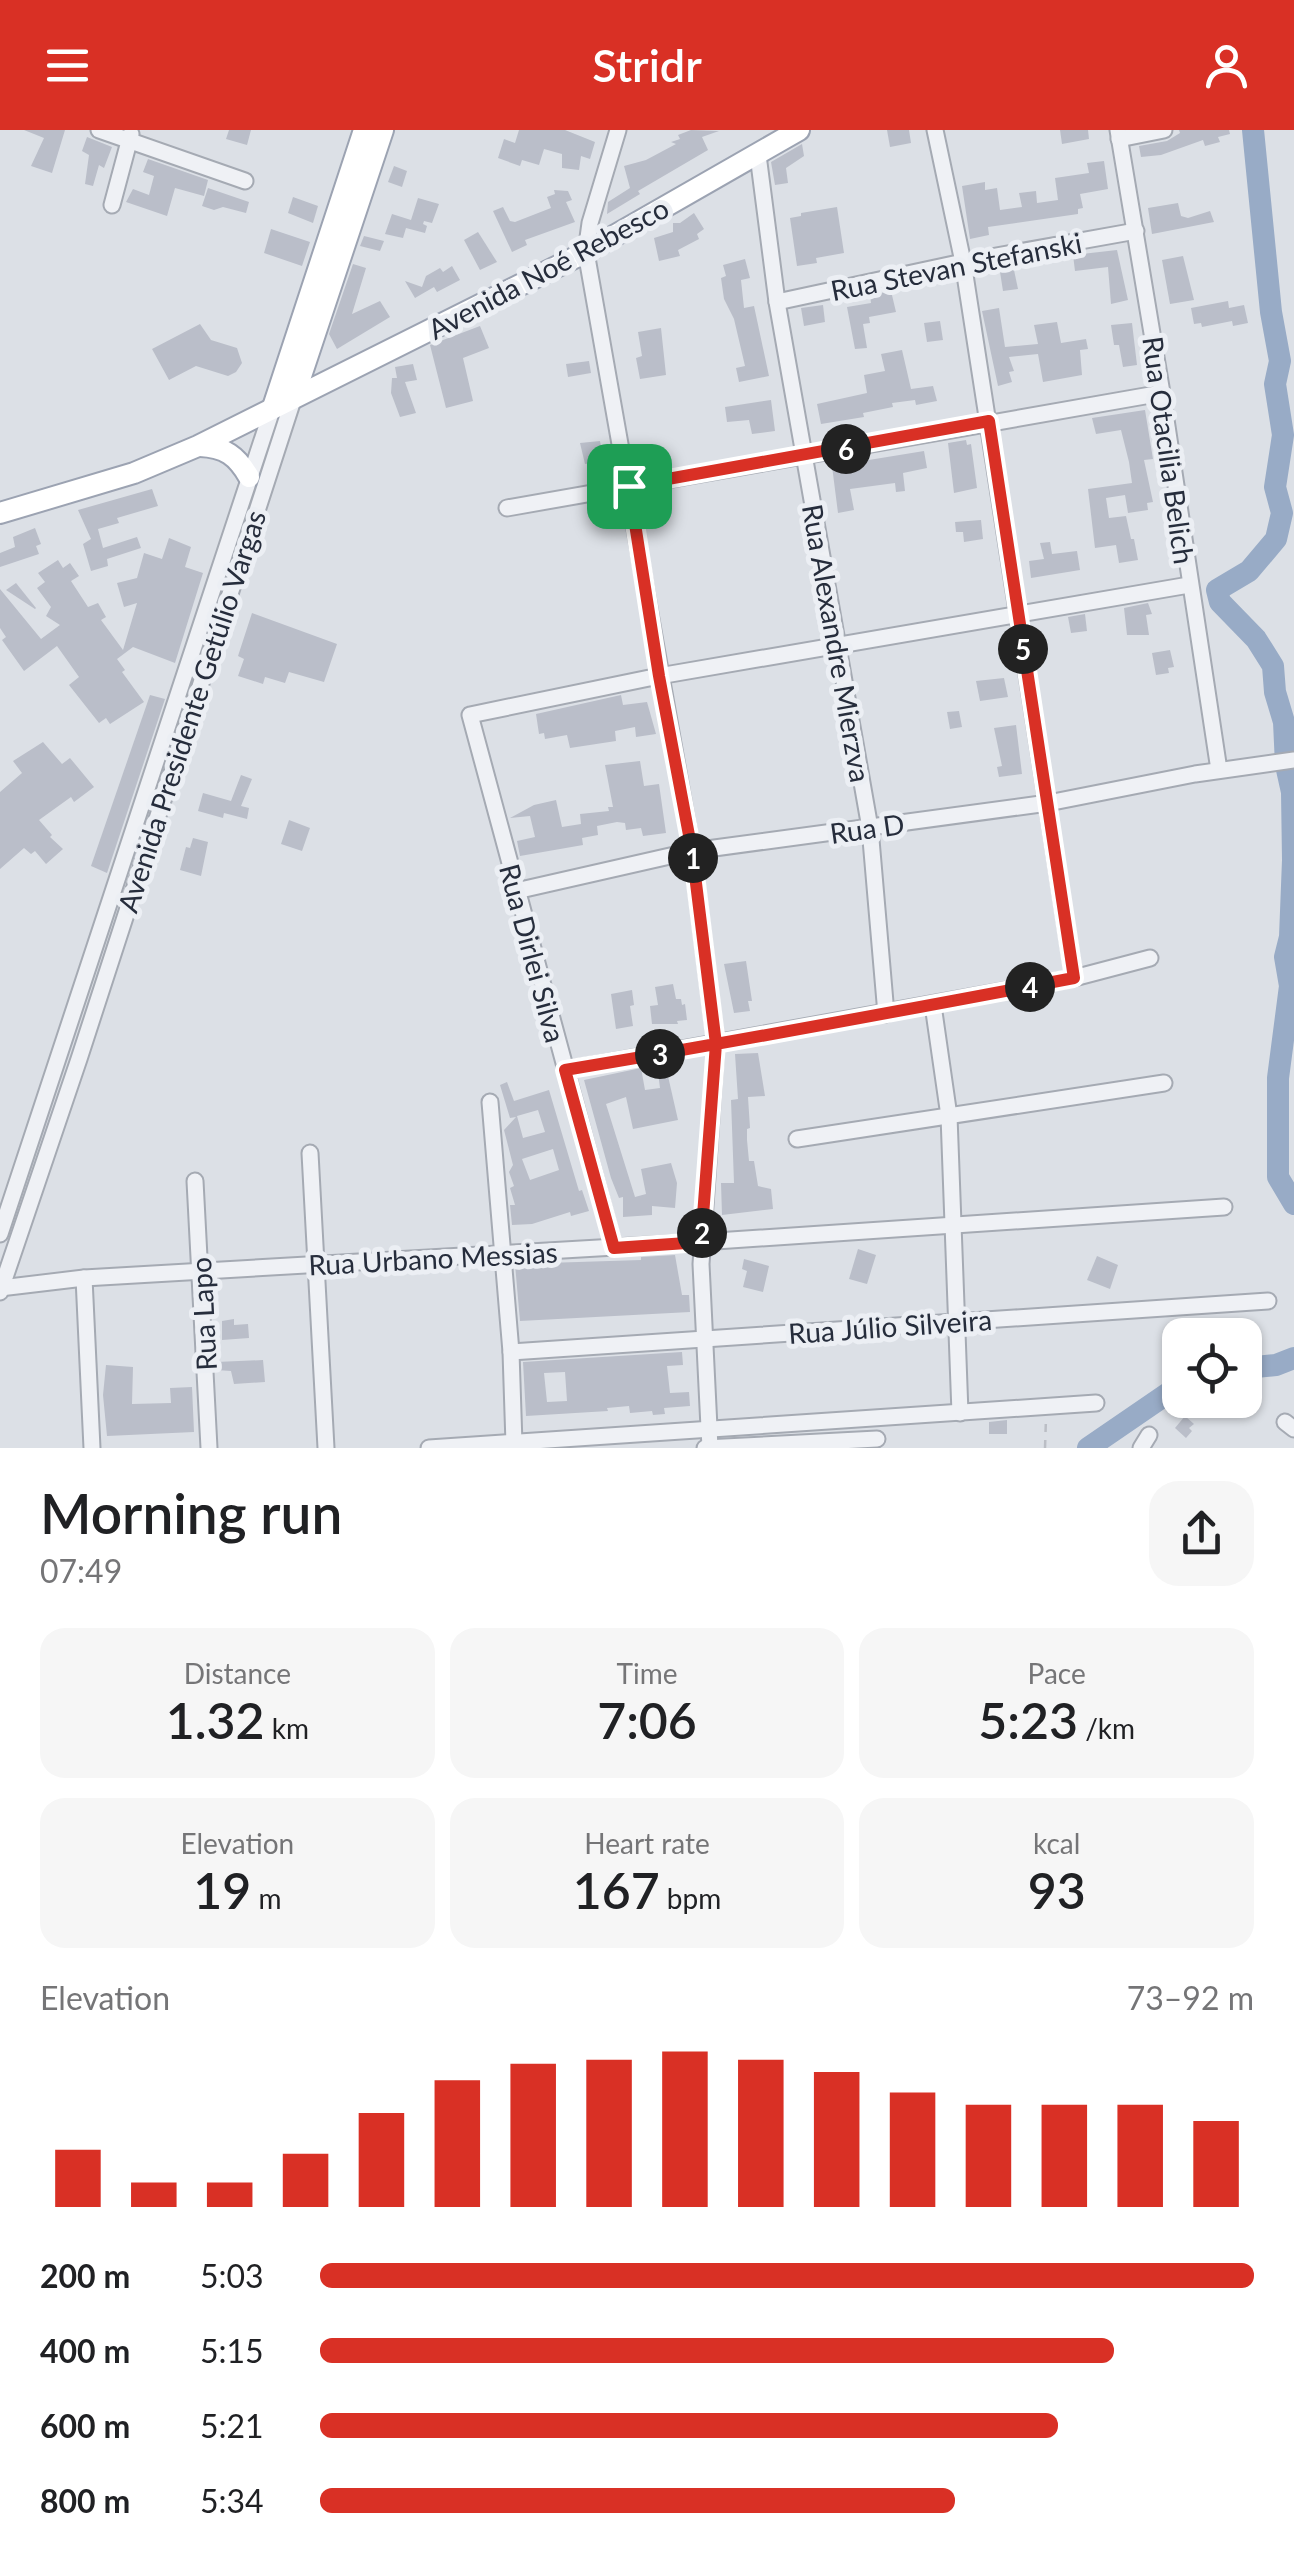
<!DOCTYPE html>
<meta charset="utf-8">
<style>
:root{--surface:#fff;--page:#f6f6f6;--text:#202124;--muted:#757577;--accent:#d93025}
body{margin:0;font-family:Lato,sans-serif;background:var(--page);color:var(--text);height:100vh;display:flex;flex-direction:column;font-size:38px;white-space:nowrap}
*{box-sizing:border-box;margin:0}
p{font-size:32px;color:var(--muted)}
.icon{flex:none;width:55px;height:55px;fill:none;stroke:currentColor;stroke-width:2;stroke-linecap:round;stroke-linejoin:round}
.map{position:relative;height:1318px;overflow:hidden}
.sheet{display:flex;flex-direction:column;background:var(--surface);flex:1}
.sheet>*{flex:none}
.tools{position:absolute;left:1162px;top:1188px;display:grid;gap:20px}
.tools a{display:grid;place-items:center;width:100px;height:100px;border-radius:20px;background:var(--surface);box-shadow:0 2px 8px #0004;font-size:50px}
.pin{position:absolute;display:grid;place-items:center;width:85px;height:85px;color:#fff;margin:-42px;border-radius:20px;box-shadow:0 5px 15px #0006}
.km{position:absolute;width:50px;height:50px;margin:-25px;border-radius:50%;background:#222;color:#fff;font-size:28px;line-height:50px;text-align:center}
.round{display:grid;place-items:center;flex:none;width:105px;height:105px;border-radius:30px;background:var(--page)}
.overview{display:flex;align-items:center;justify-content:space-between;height:170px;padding:0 40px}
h1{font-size:55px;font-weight:600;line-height:75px}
.stats{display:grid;grid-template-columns:repeat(3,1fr);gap:15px;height:170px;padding:10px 40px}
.stats div{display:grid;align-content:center;border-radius:25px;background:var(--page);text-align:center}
.stats b{font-size:50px;font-weight:600}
.stats small{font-size:28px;font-weight:400}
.stats p{font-size:28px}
.chart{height:280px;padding:20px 40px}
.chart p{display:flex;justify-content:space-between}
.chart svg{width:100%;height:180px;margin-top:10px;stroke:var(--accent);stroke-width:6}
ul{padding:0 40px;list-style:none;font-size:32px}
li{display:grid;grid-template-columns:160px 120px 1fr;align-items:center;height:75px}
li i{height:25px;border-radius:12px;background:var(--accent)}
header{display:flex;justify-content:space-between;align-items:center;height:130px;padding:0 40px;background:var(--accent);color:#fff;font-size:45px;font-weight:600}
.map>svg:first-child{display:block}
</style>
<header><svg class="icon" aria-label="menu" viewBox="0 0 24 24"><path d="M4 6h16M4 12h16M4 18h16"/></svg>Stridr<svg class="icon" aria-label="person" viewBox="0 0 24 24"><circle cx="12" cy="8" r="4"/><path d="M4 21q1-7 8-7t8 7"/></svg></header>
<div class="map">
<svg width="1294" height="1318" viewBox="0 0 1294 1318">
<rect width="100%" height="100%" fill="#dce0e6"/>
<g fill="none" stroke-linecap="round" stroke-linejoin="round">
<g stroke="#98abc6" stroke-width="22">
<polyline points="1253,0 1271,182 1280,231 1275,254 1283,305 1275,357 1282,383 1276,409 1249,441 1217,460 1220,472 1256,509 1273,536 1275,562 1284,592 1286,635 1292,662 1293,730 1290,807 1285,827 1290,856 1278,948 1278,1047 1294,1074"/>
<polyline points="1245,1238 1276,1235 1294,1228"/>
<polyline points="1088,1318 1180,1255"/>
</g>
</g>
<g fill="#babec9" fill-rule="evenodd">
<polygon points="24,0 65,0 52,43 31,36 44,8"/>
<polygon points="229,0 251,0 247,15 226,9"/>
<polygon points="519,0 565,0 595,12 590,29 581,26 579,40 562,38 562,24 544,19 539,35 522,30 520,36 498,28 504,9 515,13"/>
<polygon points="691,0 719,1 702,7 708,20 638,61 640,64 607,84 608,72 630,58 624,36 646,30 676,14 671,12 680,9 678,5"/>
<polygon points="887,0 909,0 911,13 890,17"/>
<polygon points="1060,0 1088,0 1089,9 1062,14"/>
<polygon points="1179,0 1229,0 1230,4 1218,7 1220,12 1205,16 1203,10 1161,25 1141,27 1139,16 1167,11 1180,3"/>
<polygon points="87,7 112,17 104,38 99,35 93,56 85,54 89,25 82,21"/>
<polygon points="802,14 804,26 786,38 788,53 775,55 771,32"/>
<polygon points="148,29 208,50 204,66 175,58 167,86 126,72 133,59 149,65 154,46 143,42"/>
<polygon points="1104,31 1108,59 1080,64 1083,78 1078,79 1078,84 988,97 989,105 970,109 962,56 985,52 985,60 997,58 1000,80 1022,77 1019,63 1036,61 1037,73 1058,70 1055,48 1089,43 1087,33"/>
<polygon points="394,36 407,41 402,57 388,52"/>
<polygon points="208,58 249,72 246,83 223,77 214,80 202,76"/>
<polygon points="554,60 568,61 572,70 566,72 575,92 525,110 527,115 512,122 493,81 503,77 510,91 515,92 551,78 547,67 555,64"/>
<polygon points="293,67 318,76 313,93 288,83"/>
<polygon points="418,68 439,74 432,93 424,91 423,94 427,96 425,103 406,98 403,108 385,104 392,84 411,90"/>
<polygon points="1178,73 1181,86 1188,88 1210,81 1214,92 1152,104 1148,78"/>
<polygon points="837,77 844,123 816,128 817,133 797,136 790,88 801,86 801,83"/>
<polygon points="694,83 704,99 697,104 699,109 678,120 680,126 659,131 654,108 673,102 673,93 680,93"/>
<polygon points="271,99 310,112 302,136 264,123"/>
<polygon points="478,102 497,132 480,140 464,110"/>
<polygon points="364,106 384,111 380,121 360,116"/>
<polygon points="1117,120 1128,170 1111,174 1108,137 1075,141 1073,125"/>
<polygon points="1183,126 1194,170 1170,174 1162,130"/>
<polygon points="745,129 750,148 741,150 744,178 754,176 769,246 739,252 736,238 745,236 734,189 724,169 721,148 726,146 723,135"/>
<polygon points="353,134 366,138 352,184 380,171 390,187 337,219 329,204"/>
<polygon points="452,136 460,150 437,162 434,157 415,168 405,151 422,157 426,146 440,138 443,142"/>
<polygon points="1014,140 1018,159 1003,161 1000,142"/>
<polygon points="891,161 896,182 869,187 870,193 863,194 867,218 855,219 847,177 871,173 870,165"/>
<polygon points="1228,171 1229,178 1244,175 1248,193 1233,196 1232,191 1202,197 1201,193 1194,194 1191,178"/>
<polygon points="823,175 825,192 804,196 801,178"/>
<polygon points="999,178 1005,217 1038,214 1034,195 1057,192 1061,213 1086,209 1088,219 1080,220 1082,245 1043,252 1038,224 1009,227 1014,241 1009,242 1012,252 998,256 982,181"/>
<polygon points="940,191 943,210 927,212 924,193"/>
<polygon points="1132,193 1137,235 1123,237 1119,215 1114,215 1111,195"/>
<polygon points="200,194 211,210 237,218 242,233 236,242 228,246 196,236 169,250 152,219"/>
<polygon points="480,196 489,218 463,228 473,271 446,278 430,215"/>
<polygon points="661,198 666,245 640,249 636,228 642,226 638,202"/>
<polygon points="902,220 911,259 933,256 937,271 916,275 915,270 892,273 893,277 863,283 864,287 821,294 817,274 867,263 864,245 885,241 881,224"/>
<polygon points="589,231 591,243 568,247 566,234"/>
<polygon points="413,234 417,250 405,252 416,283 400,287 391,263 392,248 397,248 395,237"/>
<polygon points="771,270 775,301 752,304 749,290 727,292 725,277"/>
<polygon points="1145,280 1153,329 1144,330 1153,372 1147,373 1148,380 1128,383 1125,365 1106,368 1109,388 1126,386 1131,409 1134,409 1138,430 1119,433 1116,415 1095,418 1088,359 1132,353 1129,332 1121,300 1096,304 1092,288"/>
<polygon points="966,310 967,315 971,314 977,358 954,363 948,313"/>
<polygon points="600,311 604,331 585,334 580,313"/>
<polygon points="924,321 927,338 903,343 905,361 896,362 895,353 850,359 854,380 838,383 832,336"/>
<polygon points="152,359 158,376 117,388 119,393 98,399 103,418 137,407 141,418 107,429 108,436 91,441 83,414 91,409 78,380"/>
<polygon points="981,390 983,409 964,412 963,402 956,402 955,392"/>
<polygon points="35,398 41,414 36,416 39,424 0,437 0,423 15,417 13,407"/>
<polygon points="169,408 191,417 185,437 203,443 175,533 133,517 117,529 125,540 122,542 144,572 110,594 106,588 99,593 69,555 79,547 57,516 24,541 2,510 6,507 0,498 0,459 41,509 60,495 46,486 51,477 37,458 45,452 38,443 58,430 63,438 70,433 79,446 71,451 88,477 98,473 106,487 101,490 123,520 137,473 124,477 117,453 137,448 144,423 162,429"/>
<polygon points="1050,412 1052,424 1077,421 1080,440 1031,448 1029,431 1044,429 1040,413"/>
<polygon points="16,453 36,478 35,479 6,460"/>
<polygon points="1148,473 1152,484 1146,485 1149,505 1127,505 1124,478"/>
<polygon points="252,483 337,514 324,552 289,542 285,553 265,547 263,554 238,546 244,529 238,526"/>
<polygon points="1085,484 1087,501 1071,503 1068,487"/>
<polygon points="1170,520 1174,537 1168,538 1169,543 1156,545 1152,523"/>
<polygon points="1004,548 1008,567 980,571 976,551"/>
<polygon points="150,565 165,569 107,743 91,736"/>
<polygon points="621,565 623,575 647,572 656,604 636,607 635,597 615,601 616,611 570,618 567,605 545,609 544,603 539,604 536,584"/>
<polygon points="959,581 962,597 950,599 947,582"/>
<polygon points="1016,595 1022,644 999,647 997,637 1002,636 994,598"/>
<polygon points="43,612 62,634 70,628 94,657 74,672 71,667 39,690 52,705 50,707 63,719 46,734 35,721 31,724 24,718 0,739 0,662 22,643 13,631"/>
<polygon points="640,631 644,656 659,654 666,703 643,706 641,698 626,700 625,693 617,692 597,696 598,705 582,708 583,715 520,726 517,711 535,707 530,686 510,688 534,675 556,670 562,697 581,694 580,684 609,681 608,677 613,677 605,635"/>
<polygon points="241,645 252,649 241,676 249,678 247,689 224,683 223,688 198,681 203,663 231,671"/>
<polygon points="289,690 310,698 302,721 281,714"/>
<polygon points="193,708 208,712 201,746 180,740 186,717 190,718"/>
<polygon points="746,831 752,871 748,871 750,881 734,883 724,834"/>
<polygon points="673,854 676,869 681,869 682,875 685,874 687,890 677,891 678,894 652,894 650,876 658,875 655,857"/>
<polygon points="632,860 634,875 630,876 633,896 616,899 611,864"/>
<polygon points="758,923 765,966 748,967 750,998 747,999 747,1010 749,1031 754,1031 758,1056 771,1059 773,1079 722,1085 721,1053 734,1053 731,970 738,969 735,924"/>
<polygon points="665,933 678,990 633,999 626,967 606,974 635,1067 646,1064 641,1039 671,1033 677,1053 675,1078 652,1076 652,1085 623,1087 623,1067 619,1068 611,1048 584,950 641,938 645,960 660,958 657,935"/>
<path d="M507,952L514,971L549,960L579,1061L582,1060L589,1081L571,1086L570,1082L532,1094L512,1095L510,1075H515L510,1058L514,1056L509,1042L513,1035L504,1000L516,987L510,988L500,955ZM538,980L545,1002L523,1008L517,986ZM553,1019L559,1040L530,1050L522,1029Z"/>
<polygon points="858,1119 876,1125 867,1154 849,1149"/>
<polygon points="675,1125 682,1165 689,1165 690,1182 520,1191 515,1134 641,1130 641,1127"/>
<polygon points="1097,1126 1118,1135 1110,1159 1087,1150"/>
<polygon points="744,1129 769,1136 763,1162 743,1157 747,1141 742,1139"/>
<polygon points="234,1189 234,1195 248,1194 249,1208 222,1210 222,1191"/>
<path d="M682,1222L683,1235L667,1236L670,1263L689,1262L690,1276L664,1278L665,1284L653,1285L652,1281L630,1283L629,1276L607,1278L608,1281L526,1286L523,1232ZM565,1242L567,1271L547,1272L544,1243Z"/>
<polygon points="263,1230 265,1252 234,1254 231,1241 216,1240 216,1232"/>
<polygon points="106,1235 133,1237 132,1274 171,1273 170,1258 192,1257 194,1302 107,1306 103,1265"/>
<polygon points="1185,1286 1194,1294 1189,1298 1192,1301 1186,1308 1175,1298"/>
<polygon points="1007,1290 1007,1304 989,1304 989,1292"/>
</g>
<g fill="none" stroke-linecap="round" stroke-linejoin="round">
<defs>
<g id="minor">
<polyline points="99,0 245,51"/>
<polyline points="618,0 590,93 586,122 692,721 716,915 701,1134 710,1318"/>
<polyline points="935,0 963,132 1074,848"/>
<polyline points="1118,0 1162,263 1219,640"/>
<polyline points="1119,9 1164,0"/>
<polyline points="758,25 777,172 870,698 886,884"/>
<polyline points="112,75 131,4"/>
<polyline points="777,172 963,132 1136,101"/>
<polyline points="507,378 1162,263"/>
<polyline points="516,761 692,721 1048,673 1195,644 1294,630"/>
<polyline points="933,875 949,986 960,1283"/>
<polyline points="565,940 1074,848 1150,828"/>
<polyline points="490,972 511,1222 514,1314"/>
<polyline points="797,1009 1164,953"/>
<polyline points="310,1023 326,1318"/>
<polyline points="195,1051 209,1318"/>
<polyline points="0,1104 273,277"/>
<polyline points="614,1118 470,585 659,546 1189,455"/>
<polyline points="84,1148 92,1318"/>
<polyline points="0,1158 84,1148 701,1112 1224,1077"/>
<polyline points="0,1162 79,929 294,267"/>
<polyline points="511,1222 1268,1171"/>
<polyline points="1285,1292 1294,1299"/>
<polyline points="429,1318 1096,1273"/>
<polyline points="705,1318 877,1309"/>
<polyline points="1141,1318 1149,1305"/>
</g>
<g id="major">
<polyline points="294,267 383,0"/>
<polyline points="273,277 364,0"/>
<path d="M200,316C225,317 237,326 249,347"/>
<polyline points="0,383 134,343 198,316 586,122 799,0"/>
</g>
</defs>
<use href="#minor" stroke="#a5aab3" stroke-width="19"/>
<use href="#major" stroke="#9ca3b2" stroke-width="24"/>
<polyline stroke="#bbbec5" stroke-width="2.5" stroke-dasharray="8 8" stroke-linecap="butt" points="1045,1318 1046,1288"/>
<use href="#minor" stroke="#eff1f5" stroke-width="15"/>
<use href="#major" stroke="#fff" stroke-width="20"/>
</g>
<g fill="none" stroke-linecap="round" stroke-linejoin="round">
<defs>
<path id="route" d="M629,356L659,546L692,721L716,914L701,1112L614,1118L565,940C735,912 905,880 1074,848L989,291L629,356"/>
</defs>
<use href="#route" stroke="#fff" stroke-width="20"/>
<use href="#route" stroke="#d93025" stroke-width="12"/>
</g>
<g text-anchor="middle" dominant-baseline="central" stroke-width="10" stroke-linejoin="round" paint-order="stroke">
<g font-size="28" fill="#262d3c" stroke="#eceff4">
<text transform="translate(956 136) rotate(-11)">Rua Stevan Stefanski</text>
<text transform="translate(548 138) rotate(-28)">Avenida Noé Rebesco</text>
<text transform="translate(1169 320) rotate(82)">Rua Otacilia Belich</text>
<text transform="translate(837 513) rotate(80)">Rua Alexandre Mierzva</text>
<text transform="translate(191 581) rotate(-72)">Avenida Presidente Getúlio Vargas</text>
<text transform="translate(867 698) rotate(-8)">Rua D</text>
<text transform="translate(533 823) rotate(75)">Rua Dirlei Silva</text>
<text transform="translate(433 1128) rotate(-3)">Rua Urbano Messias</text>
<text transform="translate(203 1184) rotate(-93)">Rua Lapo</text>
<text transform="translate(890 1196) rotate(-4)">Rua Júlio Silveira</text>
</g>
</g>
</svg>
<div class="tools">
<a><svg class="icon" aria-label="locate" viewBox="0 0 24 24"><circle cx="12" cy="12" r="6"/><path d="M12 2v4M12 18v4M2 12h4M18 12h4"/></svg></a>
</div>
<div class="pin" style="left:629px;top:356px;background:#1e9e55"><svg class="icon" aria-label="arrive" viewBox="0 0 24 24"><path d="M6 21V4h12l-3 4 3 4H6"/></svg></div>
<b class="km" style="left:693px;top:728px">1</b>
<b class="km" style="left:702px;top:1103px">2</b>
<b class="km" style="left:660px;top:924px">3</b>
<b class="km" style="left:1030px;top:857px">4</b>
<b class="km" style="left:1023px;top:519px">5</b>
<b class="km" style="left:846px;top:319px">6</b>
</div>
<section class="sheet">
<div class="overview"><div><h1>Morning run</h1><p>07:49</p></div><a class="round"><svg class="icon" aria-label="share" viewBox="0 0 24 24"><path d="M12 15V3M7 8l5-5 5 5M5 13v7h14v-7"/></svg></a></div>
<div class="stats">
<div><p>Distance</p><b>1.32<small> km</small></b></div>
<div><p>Time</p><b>7:06</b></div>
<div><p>Pace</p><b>5:23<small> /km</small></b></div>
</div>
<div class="stats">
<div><p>Elevation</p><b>19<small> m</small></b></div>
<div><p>Heart rate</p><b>167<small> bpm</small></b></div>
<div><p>kcal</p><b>93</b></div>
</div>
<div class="chart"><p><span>Elevation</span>73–92 m</p>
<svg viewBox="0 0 160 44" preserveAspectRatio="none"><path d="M5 44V30M15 44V38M25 44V38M35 44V31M45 44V21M55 44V13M65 44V9M75 44V8M85 44V6M95 44V8M105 44V11M115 44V16M125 44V19M135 44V19M145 44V19M155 44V23"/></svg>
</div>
<ul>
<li><b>200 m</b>5:03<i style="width:100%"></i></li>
<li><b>400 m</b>5:15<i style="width:85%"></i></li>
<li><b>600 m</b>5:21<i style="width:79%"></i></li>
<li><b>800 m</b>5:34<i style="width:68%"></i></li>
</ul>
</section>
